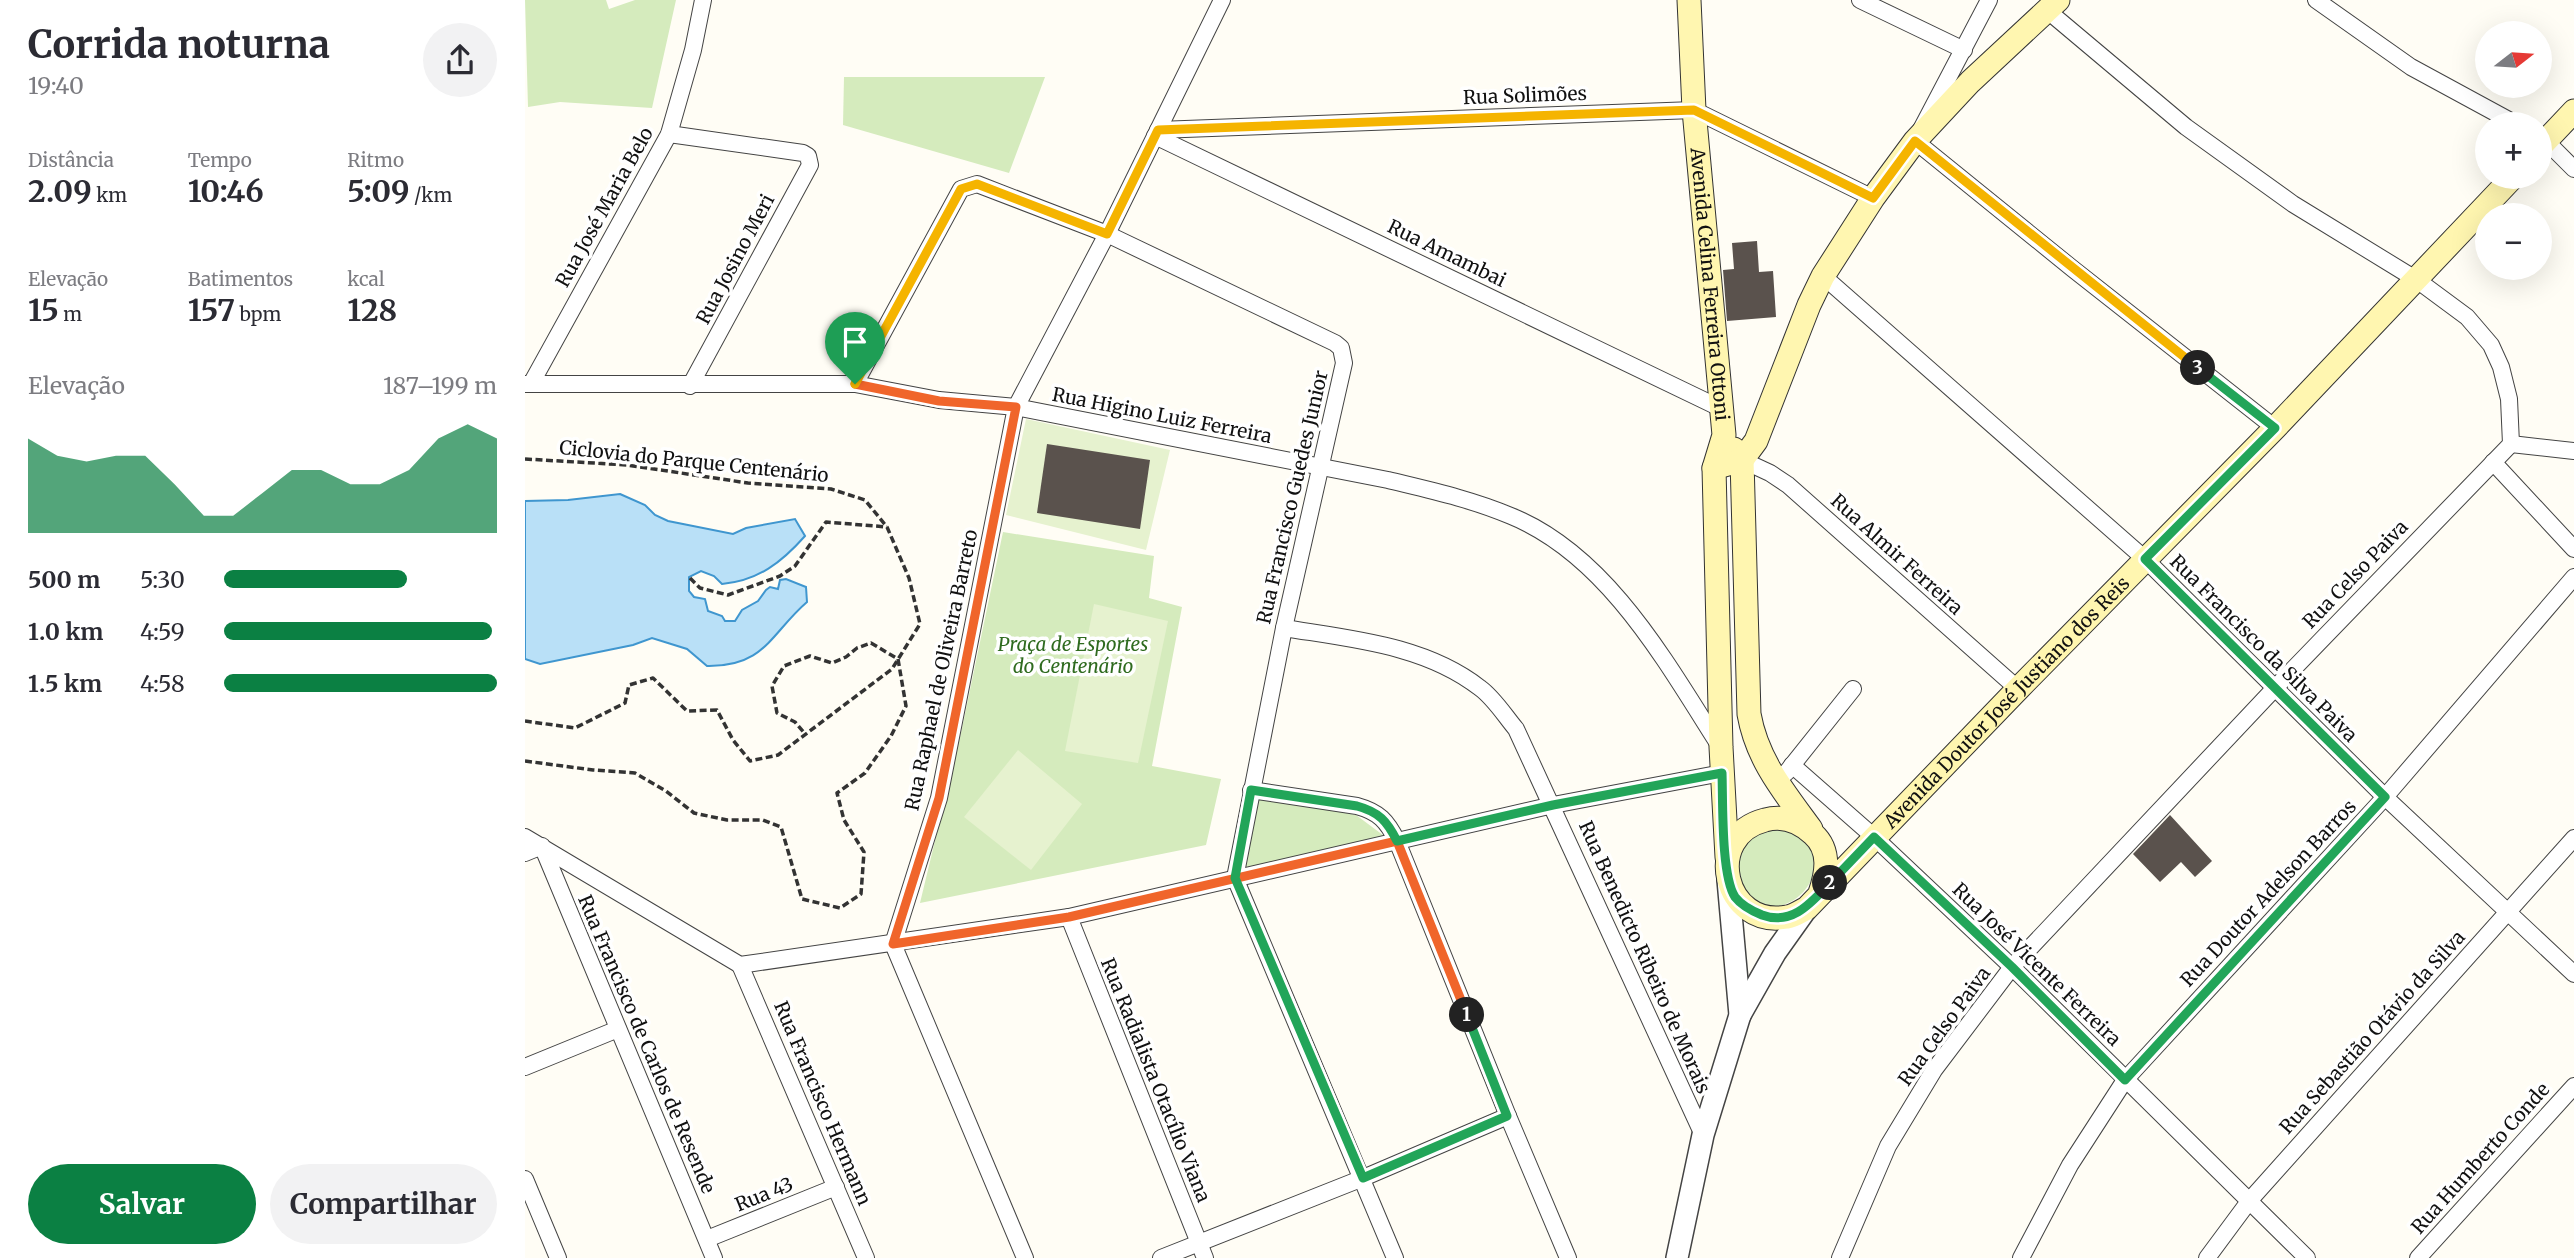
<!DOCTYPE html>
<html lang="pt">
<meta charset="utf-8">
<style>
:root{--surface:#fff;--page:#f2f2f3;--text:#2b2b33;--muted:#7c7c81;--accent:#0b8043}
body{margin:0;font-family:Merriweather,serif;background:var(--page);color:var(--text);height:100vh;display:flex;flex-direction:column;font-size:26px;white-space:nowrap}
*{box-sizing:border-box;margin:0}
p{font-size:23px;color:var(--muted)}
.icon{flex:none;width:38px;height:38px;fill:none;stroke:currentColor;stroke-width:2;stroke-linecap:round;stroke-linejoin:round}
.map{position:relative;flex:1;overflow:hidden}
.side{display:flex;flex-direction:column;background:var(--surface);width:525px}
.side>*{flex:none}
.needle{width:46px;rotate:73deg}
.fabs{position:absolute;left:1950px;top:21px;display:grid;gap:14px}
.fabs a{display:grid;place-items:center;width:77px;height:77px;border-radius:50%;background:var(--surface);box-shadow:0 7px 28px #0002;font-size:35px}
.pin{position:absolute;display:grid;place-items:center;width:60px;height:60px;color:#fff;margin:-72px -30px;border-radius:50% 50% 50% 0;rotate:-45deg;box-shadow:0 0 7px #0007}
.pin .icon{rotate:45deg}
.km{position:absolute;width:35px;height:35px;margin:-18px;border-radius:50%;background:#222;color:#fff;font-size:19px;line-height:35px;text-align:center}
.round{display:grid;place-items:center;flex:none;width:74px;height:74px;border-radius:37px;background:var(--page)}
.overview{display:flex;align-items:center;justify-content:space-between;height:119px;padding:0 28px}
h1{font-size:38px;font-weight:700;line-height:52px}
.figures{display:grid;grid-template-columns:repeat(3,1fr);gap:10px;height:119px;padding:7px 28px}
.figures div{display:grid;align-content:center}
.figures b{font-size:30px;font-weight:700}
.figures small{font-size:19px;font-weight:400}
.figures p{font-size:19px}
.chart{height:196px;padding:14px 28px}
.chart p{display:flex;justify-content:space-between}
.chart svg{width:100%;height:126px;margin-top:7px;fill:var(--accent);opacity:.7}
.action{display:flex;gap:14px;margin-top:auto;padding:14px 28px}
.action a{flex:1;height:80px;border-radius:42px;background:var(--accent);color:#fff;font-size:28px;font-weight:700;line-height:80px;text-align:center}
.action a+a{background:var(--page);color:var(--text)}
ul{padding:0 28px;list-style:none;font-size:23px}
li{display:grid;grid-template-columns:112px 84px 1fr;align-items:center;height:52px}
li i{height:18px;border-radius:9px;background:var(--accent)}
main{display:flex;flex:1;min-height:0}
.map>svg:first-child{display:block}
</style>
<main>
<section class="side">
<div class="overview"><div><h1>Corrida noturna</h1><p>19:40</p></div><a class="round"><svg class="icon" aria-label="share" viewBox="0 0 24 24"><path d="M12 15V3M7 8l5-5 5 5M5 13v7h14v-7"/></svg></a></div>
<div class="figures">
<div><p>Distância</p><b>2.09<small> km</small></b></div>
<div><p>Tempo</p><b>10:46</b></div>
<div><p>Ritmo</p><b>5:09<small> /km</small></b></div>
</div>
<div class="figures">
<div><p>Elevação</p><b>15<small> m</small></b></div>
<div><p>Batimentos</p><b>157<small> bpm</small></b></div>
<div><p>kcal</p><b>128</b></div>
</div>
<div class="chart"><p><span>Elevação</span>187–199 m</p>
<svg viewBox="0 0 160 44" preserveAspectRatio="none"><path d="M0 44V11L10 17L20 19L30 17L40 17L50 27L60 38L70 38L80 30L90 22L100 22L110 27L120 27L130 22L140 11L150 6L160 11V44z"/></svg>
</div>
<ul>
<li><b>500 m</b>5:30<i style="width:67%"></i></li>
<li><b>1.0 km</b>4:59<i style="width:98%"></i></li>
<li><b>1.5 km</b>4:58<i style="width:100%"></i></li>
</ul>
<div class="action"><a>Salvar</a><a>Compartilhar</a></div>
</section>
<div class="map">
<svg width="2049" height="1258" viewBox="0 0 2049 1258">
<rect width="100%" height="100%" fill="#fffdf5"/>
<g fill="#d5ebbd">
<polygon points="0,0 81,0 84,9 110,0 151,0 127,108 35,102 3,107"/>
<polygon points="319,77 520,77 484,173 318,125"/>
<polygon points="478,532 629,556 624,598 657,607 627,766 696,779 681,845 395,903 436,733"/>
<polygon points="733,795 831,815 866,841 719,873"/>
<path d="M1264,828C1269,832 1277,836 1281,842C1308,878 1263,920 1230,903C1223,899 1216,889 1211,883L1217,838L1230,829Z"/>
</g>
<g fill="#e6f2cf">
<polygon points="501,419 645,450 621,550 481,515"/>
<polygon points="569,604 643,621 613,763 540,751"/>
<polygon points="493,750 557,804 506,870 439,817"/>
</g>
<path fill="#b9e0f7" stroke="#3f96cf" stroke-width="2" d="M95,494L120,505L130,515L143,521L208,534L221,528L270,519L280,536C257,562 233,581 197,584L189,576L176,571L164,577V591L169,597L180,599L183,611L197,616L200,621H210L217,610L233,601L241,590L245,587L253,589L255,580L261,579L281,587L282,602C246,633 240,667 182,666L162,649L127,638L108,645L15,664L0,659V501L43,500Z"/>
<g fill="#5a524d">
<polygon points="1232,241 1234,272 1248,271 1251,317 1202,321 1198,270 1209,269 1207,243"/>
<polygon points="522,444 625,460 615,529 512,513"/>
<polygon points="1645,815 1687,861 1670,877 1656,862 1635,882 1608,854"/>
</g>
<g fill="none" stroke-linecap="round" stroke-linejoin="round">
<defs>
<g id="minor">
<polyline points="1335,0 1439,50"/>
<polyline points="1464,0 1390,141 1548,269 1750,428"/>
<polyline points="1791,0 1886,67 1991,124"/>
<polyline points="633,130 1169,110 1348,198"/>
<polyline points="144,134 278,153 283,156 285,165 165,386"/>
<polyline points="630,136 1195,408"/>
<polyline points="2014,137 2021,141 2049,169"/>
<polyline points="1298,276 1620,559 1860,797 2049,974"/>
<path d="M0,384H330L414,400L491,407L863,480C904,490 946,499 986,516C1082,555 1141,662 1194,745"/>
<polyline points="6,384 144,134 168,50 178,0"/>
<polyline points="330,384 436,189 452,184 582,234 810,343 816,348 819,363 759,628 710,878 870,1258"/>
<polyline points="1986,444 2049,451"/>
<polyline points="1217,460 1245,473 1263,485 1493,689"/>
<polyline points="1968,462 2049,549"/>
<path d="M759,628C826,639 900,645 955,688C969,698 980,716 991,729L1178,1135"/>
<polyline points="1267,765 1349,837 1487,967 1782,1258"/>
<polyline points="1261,773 1328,689"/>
<path d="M726,790L832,806C854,812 862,821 872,841L983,1116L1043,1258"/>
<polyline points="0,837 215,965 544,917 1028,805 1197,773"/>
<polyline points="0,853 17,846 189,1258"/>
<polyline points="544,917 680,1258"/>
<polyline points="215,965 341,1258"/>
<polyline points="0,1067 93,1029"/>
<polyline points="0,1179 33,1258"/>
<polyline points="182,1239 311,1187"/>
<polyline points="500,1258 368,944 414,798 491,407 582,234 697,0"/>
<polyline points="636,1258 838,1178 983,1116"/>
<polyline points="1315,1258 1363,1146 1409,1070 1487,967 1749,689 1986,444 1984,399 1976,367 1966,345 1942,317 1892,280 1768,204 1661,127 1523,11"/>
<polyline points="1496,1258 1545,1165 1600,1080 1860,797 2049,577"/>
<polyline points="1682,1258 1725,1200 2049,838"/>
<polyline points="1893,1258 2049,1086"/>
</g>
<g id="tertiary">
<polyline points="1215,1015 1250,953 1282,908"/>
<polyline points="1152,1258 1178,1135 1215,1015 1203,880"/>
</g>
<g id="secondary">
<path id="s1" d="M1164,0L1169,110L1199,435L1189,468L1196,747L1202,857"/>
<polyline points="2014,148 2049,111"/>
<path d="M1209,449L1217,460L1224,714C1232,760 1259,792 1286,829"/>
<polyline points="1189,468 1217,460 1231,441 1284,305 1298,276 1348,198 1390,141 1445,82 1533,0"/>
<path id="s2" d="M1295,893C1302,873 1306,850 1288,834C1274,821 1258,815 1240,820C1177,836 1199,929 1262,917C1269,916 1276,911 1282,908L1493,689L1750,428L1988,177"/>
</g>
</defs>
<use href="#minor" stroke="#444" stroke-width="18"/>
<use href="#tertiary" stroke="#444" stroke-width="24"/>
<use href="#secondary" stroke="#333" stroke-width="25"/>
<g stroke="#333" stroke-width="3.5" stroke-dasharray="7 3.5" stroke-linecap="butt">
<polyline points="0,459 102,465 223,483 306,489 340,500 362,527 384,578 395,624 367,669 253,755 225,761 208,740 192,710 162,711 128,678 104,685 100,703 50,728 0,721"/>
<polyline points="165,578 175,588 203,595 255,576 270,566 301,522 362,527"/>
<polyline points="0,761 68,770 110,773 141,791 169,813 202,820 238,820 256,827 277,899 315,908 336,894 339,852 319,820 312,793 340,773 366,736 381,706 373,659 346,643 332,648 321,657 307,663 285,656 259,666 247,686 252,713 270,722 281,735"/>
</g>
<use href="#minor" stroke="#fff" stroke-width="16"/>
<use href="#tertiary" stroke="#fff" stroke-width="21"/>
<use href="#secondary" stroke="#fff6b0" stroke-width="23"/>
</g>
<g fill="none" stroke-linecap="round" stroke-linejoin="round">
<defs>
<polyline id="split-1" points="330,384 414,401 491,407 414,798 368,944 544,917 872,841 942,1015"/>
<path id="split-2" d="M942,1015L982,1116L838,1178L710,878L726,790L832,806C854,812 862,821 872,841L1028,805L1197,773C1198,801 1196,876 1210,897C1217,906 1227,911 1237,915C1267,926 1286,903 1305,883"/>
<polyline id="split-3" points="1305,883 1349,837 1487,967 1600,1080 1860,797 1620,559 1750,428 1673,368"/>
<polyline id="split-4" points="330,384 436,189 452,184 582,234 633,130 1169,110 1348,198 1390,141 1673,368"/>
</defs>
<use href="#split-1" stroke="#fff" stroke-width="14"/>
<use href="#split-2" stroke="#fff" stroke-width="14"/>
<use href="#split-3" stroke="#fff" stroke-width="14"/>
<use href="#split-4" stroke="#fff" stroke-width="14"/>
<use href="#split-1" stroke="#f0652b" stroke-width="9"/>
<use href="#split-2" stroke="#22a559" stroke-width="9"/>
<use href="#split-3" stroke="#22a559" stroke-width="9"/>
<use href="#split-4" stroke="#f5b400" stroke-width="9"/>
</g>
<g text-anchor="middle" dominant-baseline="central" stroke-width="7" stroke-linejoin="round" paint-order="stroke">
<g font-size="19" fill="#111" stroke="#fff">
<text transform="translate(1000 95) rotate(-2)">Rua Solimões</text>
<text transform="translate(79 207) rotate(-61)">Rua José Maria Belo</text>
<text transform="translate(922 253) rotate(26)">Rua Amambai</text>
<text transform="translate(210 259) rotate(-62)">Rua Josino Meri</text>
<text stroke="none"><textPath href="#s1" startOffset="285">Avenida Celina Ferreira Ottoni</textPath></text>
<text transform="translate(637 415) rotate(11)">Rua Higino Luiz Ferreira</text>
<text transform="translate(169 461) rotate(6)">Ciclovia do Parque Centenário</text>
<text transform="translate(767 497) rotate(-77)">Rua Francisco Guedes Junior</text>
<text transform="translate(1372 554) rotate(42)">Rua Almir Ferreira</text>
<text transform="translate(1830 574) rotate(-46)">Rua Celso Paiva</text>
<text transform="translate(1739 648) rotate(45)">Rua Francisco da Silva Paiva</text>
<text transform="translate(416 670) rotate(-78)">Rua Raphael de Oliveira Barreto</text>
<text stroke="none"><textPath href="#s2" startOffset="579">Avenida Doutor José Justiano dos Reis</textPath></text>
<text transform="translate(1743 893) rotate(-47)">Rua Doutor Adelson Barros</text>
<text transform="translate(1120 957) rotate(66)">Rua Benedicto Ribeiro de Morais</text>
<text transform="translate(1512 964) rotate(44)">Rua José Vicente Ferreira</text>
<text transform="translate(1419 1026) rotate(-54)">Rua Celso Paiva</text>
<text transform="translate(1847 1032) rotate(-48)">Rua Sebastião Otávio da Silva</text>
<text transform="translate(122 1044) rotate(67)">Rua Francisco de Carlos de Resende</text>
<text transform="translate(631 1080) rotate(68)">Rua Radialista Otacílio Viana</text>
<text transform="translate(298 1103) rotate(67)">Rua Francisco Hermann</text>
<text transform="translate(1955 1158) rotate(-48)">Rua Humberto Conde</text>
<text transform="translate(239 1194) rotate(-22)">Rua 43</text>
</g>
<g font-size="19" font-style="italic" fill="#2f6b1f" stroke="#fff">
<text x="548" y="644">Praça de Esportes<tspan x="548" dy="22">do Centenário</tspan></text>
</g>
</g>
</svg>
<div class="fabs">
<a><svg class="needle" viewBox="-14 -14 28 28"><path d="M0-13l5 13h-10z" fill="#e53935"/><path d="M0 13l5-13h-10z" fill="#7c7c81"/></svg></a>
<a>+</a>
<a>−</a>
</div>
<div class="pin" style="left:330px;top:384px;background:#1e9e55"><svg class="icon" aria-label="arrive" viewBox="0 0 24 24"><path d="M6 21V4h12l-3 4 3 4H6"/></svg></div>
<b class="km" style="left:942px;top:1015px">1</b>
<b class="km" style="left:1305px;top:883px">2</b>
<b class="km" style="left:1673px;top:368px">3</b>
</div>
</main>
